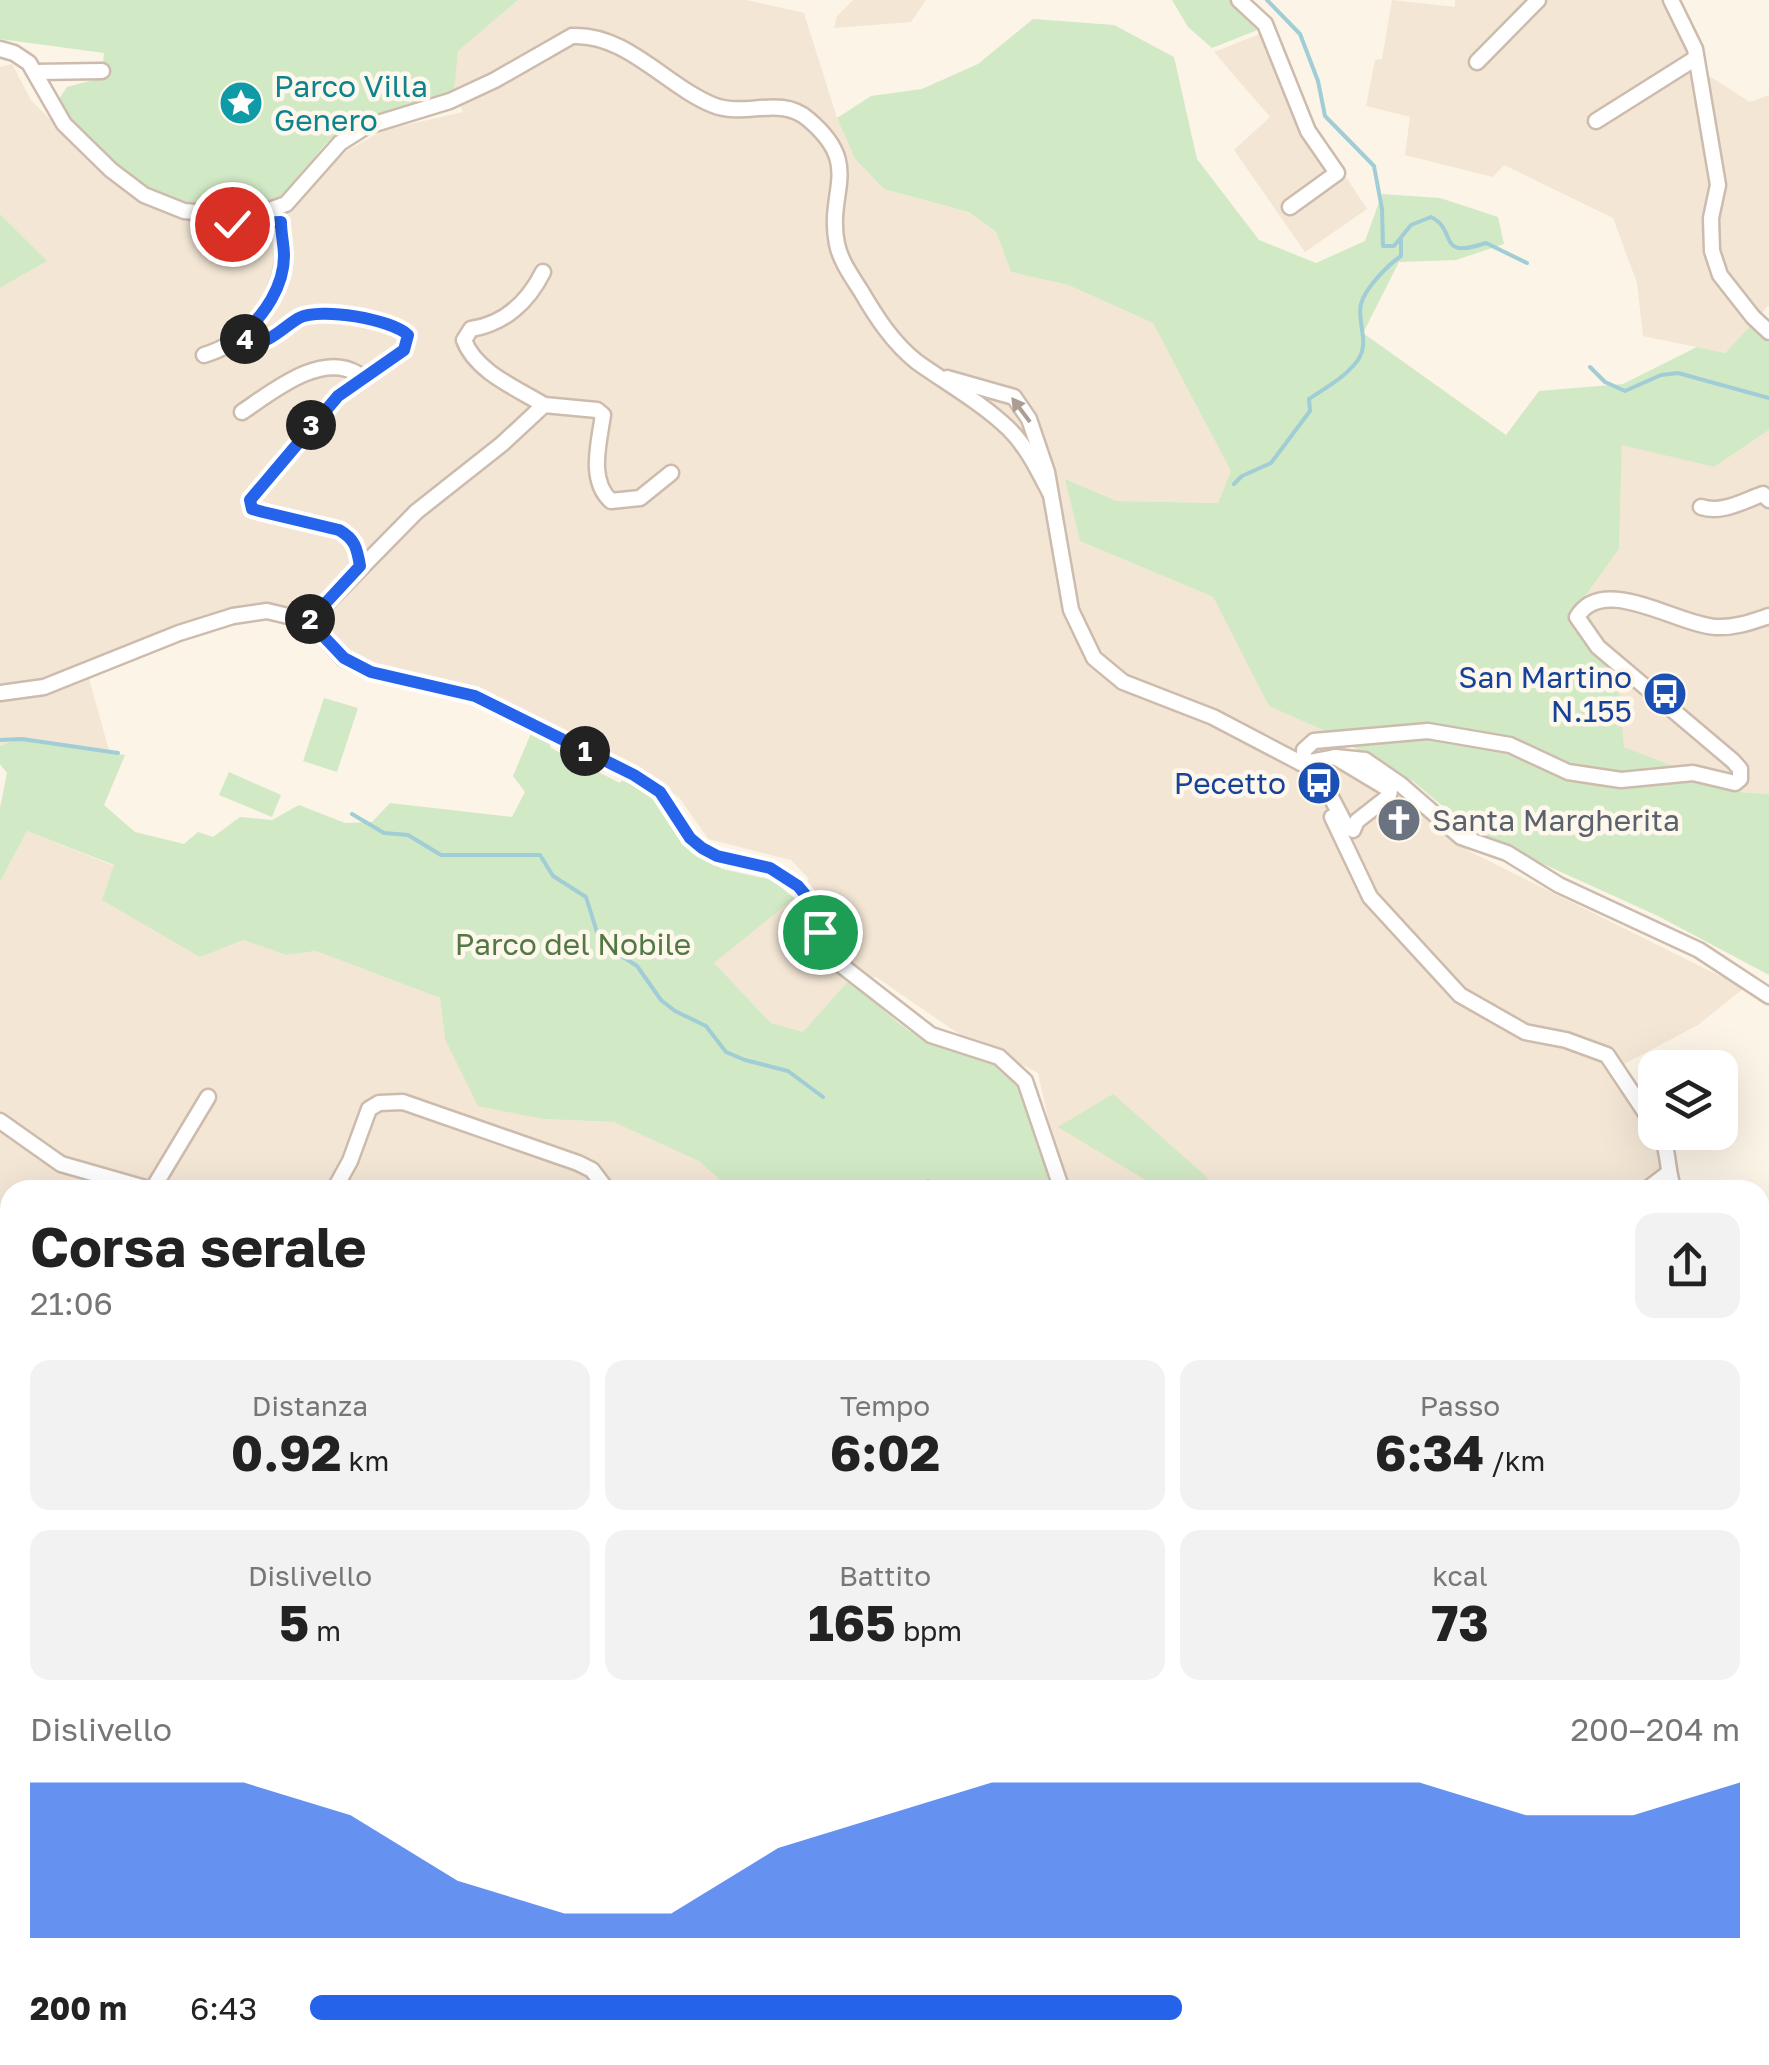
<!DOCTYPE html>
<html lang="it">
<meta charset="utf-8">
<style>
:root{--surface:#fff;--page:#f2f2f2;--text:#222;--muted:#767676;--accent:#2563eb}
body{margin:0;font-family:"Golos Text",sans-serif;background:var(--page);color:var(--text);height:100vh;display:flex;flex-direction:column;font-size:38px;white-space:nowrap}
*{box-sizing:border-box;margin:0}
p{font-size:32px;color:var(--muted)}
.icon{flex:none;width:55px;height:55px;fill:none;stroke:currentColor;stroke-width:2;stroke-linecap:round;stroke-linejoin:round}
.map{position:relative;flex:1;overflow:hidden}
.details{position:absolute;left:0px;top:1180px;width:1770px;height:885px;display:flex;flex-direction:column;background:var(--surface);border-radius:30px 30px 0 0;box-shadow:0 10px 40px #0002}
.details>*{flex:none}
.tools{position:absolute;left:1638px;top:1050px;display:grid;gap:20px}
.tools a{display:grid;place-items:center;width:100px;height:100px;border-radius:20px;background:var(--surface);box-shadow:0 10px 40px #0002;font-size:50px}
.pin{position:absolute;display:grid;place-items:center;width:85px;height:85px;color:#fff;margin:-42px;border:5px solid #fff;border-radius:50%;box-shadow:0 2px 10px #0007}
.km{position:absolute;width:50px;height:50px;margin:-25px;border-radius:50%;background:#222;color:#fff;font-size:28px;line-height:50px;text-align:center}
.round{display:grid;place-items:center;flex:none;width:105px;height:105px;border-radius:20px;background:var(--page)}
.head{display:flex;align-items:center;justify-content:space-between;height:170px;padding:0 30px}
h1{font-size:55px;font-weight:700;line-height:75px}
.metrics{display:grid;grid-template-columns:repeat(3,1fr);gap:15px;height:170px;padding:10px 30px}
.metrics div{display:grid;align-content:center;border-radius:20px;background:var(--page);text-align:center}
.metrics b{font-size:50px;font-weight:700}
.metrics small{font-size:28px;font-weight:400}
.metrics p{font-size:28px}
.chart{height:280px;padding:20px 30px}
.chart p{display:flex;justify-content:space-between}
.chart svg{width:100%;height:180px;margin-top:10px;fill:var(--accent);opacity:.7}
ul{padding:0 30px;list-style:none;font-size:32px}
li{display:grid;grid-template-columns:160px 120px 1fr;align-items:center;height:75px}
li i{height:25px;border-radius:12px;background:var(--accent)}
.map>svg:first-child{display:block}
</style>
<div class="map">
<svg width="1769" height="2065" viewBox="0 0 1769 2065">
<rect width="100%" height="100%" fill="#fcf4e6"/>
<g fill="#f3e6d5">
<polygon points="518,0 747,0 804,13 837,118 855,159 884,189 967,212 996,232 1011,272 1068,285 1153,323 1232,470 1218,503 1115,501 1066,480 1080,541 1213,597 1269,705 1325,731 1469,851 1744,988 1698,1025 1622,1065 1664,1133 1681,1190 1072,1190 1053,1141 1038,1073 956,1032 876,977 849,980 803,1033 771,1023 713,963 793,898 809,879 791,860 708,839 679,797 497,700 374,666 340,643 321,619 261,603 168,636 87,671 110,754 16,739 0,746 0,288 46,261 0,214 0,67 12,64 31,100 113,183 173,214 229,221 285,215 332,159 384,130 463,112 454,91 457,51"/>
<polygon points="853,0 926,0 911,22 834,28 837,16"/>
<polygon points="1392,0 1455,7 1455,0 1665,0 1693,55 1695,67 1750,102 1769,95 1769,305 1725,353 1643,336 1637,283 1613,218 1504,165 1493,177 1405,155 1410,117 1366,106 1375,60 1382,59"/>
<polygon points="1267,31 1307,118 1367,209 1305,252 1234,150 1270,117 1214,52"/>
<polygon points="1769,430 1769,794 1740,792 1623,747 1616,660 1581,602 1619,549 1622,444 1714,467"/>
<polygon points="27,831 114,866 243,940 286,955 316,951 440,998 445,1039 543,1119 614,1122 792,1190 10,1190 10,2019 0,2065 0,882"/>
<polygon points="1760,1785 1769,1788 1769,2065 520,2065 514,2055 1760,2055"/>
</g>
<g fill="#d2e9c5">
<path d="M0,0H518L458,51L454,91C417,105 373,113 339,133C312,149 305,187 277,201C262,209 242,210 225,208C212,207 198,208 186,205C136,193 82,144 59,99L67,87L101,78L104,53L0,39Z"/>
<polygon points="1172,0 1245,0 1260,29 1212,48 1188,27"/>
<polygon points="1033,19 1114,25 1174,57 1197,159 1259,240 1316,263 1365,241 1382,194 1440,198 1498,217 1504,244 1456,260 1399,262 1363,333 1506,435 1539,391 1623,384 1697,347 1725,353 1750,326 1769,342 1769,430 1714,467 1622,445 1619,549 1581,602 1616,660 1624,747 1740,792 1769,794 1769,975 1658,916 1473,832 1414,782 1325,731 1269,706 1213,597 1080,541 1065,479 1116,501 1218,503 1231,471 1153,323 1068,285 1011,272 996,232 968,212 884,189 855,159 837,118 871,96 922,89 978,64"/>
<polygon points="0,214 47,261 0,288"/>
<polygon points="324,698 358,708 337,772 303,761"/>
<path d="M532,731L548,738L551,748L620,783L624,778L660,803L684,839L699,855L722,869L772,880L794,898L714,963L771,1023L803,1032L849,980C872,999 894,1022 920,1038C948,1055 989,1050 1011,1075C1036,1103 1042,1154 1052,1190H712L719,1179L699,1161L614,1122L543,1119L478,1106L445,1039L440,998L316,951L286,955L243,940L200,957L102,900L114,865L27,831L0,882V808L7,773L0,764V746L16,739L125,755L104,805L135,832L184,844L198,832L213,837L240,817L272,820L299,805L345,823L372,822L390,803L512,817L525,792L513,776Z"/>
<polygon points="229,772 281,795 272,817 219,795"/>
<polygon points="1113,1094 1208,1178 1205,1190 1162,1190 1058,1127"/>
<polygon points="10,2019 10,2055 514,2055 520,2065 0,2065"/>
</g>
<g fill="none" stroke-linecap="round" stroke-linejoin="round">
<g stroke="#a1cdd6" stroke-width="4">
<path d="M1267,0L1300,34L1318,81L1325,116L1374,166L1382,209L1383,246H1394L1411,225L1431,217C1459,231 1435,260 1486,243L1527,263"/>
<polyline points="1590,367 1605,382 1625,391 1661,375 1678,373 1769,398"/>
<path d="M1234,484L1242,476L1271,463L1310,411L1309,399C1325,388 1341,380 1354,365C1373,344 1356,325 1361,304C1365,288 1388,265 1401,256V240"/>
<polyline points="0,740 22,739 118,753"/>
<polyline points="352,814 384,833 408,835 441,855 540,855 553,876 586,897 600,942 637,966 661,1000 675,1011 706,1026 726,1052 745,1060 788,1071 823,1097"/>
<polyline points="928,1181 936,1190"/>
<polyline points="0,1537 10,1557"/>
<polyline points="460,2055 465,2065"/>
</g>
<defs>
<g id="minor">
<polyline points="1239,0 1265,24 1308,131 1337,173 1290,207"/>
<polyline points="1671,0 1695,49 1718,185 1711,218 1712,251 1720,275 1753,317 1769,332"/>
<path d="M0,49L14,53L29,63L64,124L111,170L144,195L184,211L239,216L258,214L286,204L340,143L365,127L450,101L495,80L572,36C626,33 666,86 713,105C745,118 780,95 808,119C864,166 826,190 837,244C840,260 852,277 861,291C876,317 893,343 917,362C948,384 982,403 1009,429C1027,447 1038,470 1050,493"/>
<polyline points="1477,62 1538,0"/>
<polyline points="36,72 102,71"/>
<polyline points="1596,121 1696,58"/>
<path d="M543,272C528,302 504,324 471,329L464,340C475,371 516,388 544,405"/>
<path d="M242,335L245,340L257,344C275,338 288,321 306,316C328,309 391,319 408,335L403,351L338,396L250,500L253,509L339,530C355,539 357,548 360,566"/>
<path d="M204,355C245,343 278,305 283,262C285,249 281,236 281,223L249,224"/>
<polyline points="947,378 1014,397 1029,419 1047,472 1071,610 1094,658 1123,682 1213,717 1318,772 1345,824 1353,830 1357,821 1389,796 1390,790 1335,757"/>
<path d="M242,412C272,392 321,351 358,374L359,379"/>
<path d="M1701,507C1722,514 1743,501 1763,494L1769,500"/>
<path d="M309,621L416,512L502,444L544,405L597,410L603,415C599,443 588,480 611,501L640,498L671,473"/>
<polyline points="0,693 44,687 179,633 233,616 267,611 309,621 344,659 371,672 475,696 633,775 660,792 690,838 702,848 717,856 770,868 798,886 808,897 832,958 931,1035 999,1057 1025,1081 1062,1190"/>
<path d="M1304,763V750L1314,741L1428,731L1510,745L1568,772L1621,780L1693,773L1735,783L1740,779V769L1733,761L1598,647L1577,617C1603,573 1677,625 1716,627C1735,628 1751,622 1769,616"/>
<polyline points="1304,763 1335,757 1365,760 1400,784 1461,837 1507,853 1559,885 1699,950 1769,996"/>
<polyline points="1332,817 1370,897 1460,995 1525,1032 1566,1040 1607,1055 1655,1127"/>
<polyline points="0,1121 61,1164 152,1190"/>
<path d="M1659,1132C1670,1150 1666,1170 1674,1190"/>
<polyline points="152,1190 208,1097"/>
<polyline points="334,1190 350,1161 369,1109 379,1103 403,1102 578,1163 592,1170 607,1190"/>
<polyline points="1646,1190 1667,1174"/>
<polyline points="0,1493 10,1511"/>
<polyline points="1760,1570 1769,1600"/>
<polyline points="0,1691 10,1703"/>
<polyline points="0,1867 10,1891"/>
<polyline points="637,2055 638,2065"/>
<polyline points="1498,2055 1511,2065"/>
<polyline points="1658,2061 1662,2065"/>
</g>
</defs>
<use href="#minor" stroke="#cdbcad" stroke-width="19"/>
<use href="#minor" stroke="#fff" stroke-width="14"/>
</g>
<defs><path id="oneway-solid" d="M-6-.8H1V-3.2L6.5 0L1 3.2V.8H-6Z" transform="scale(2.5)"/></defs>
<use fill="#ac9d93" href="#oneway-solid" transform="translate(1021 410) rotate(-127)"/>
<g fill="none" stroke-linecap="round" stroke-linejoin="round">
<defs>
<path id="route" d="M232,224L281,222C281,234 284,245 284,256C284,286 264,316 242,334L250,343C270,344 283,327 299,318C321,307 391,319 408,335L404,350L338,396L250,500L252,509L263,512L339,530C355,539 357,548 360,566L309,621L344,658L371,672L475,696L634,775L660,792L690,838L702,848L717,856L770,868L798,886L808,898L820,932"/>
</defs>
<use href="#route" stroke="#fff" stroke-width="20"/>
<use href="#route" stroke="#2563eb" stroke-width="12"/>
</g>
<defs>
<symbol id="sight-disc" viewBox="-11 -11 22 22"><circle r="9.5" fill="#0f9aa8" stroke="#fef8ec"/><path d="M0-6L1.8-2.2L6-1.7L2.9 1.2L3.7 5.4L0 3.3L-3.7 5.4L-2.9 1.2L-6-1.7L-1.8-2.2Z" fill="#fff"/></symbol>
<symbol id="bus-disc" viewBox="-11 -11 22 22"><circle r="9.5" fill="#1a4fb4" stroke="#fef8ec"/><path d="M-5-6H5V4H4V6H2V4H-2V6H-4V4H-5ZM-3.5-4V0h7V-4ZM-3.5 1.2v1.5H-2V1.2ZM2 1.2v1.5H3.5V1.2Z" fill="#fff"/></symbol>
<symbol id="church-disc" viewBox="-11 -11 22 22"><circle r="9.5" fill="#6b7280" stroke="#fef8ec"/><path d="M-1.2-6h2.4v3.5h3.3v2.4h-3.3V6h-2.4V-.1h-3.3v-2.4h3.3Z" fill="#fff"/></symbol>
</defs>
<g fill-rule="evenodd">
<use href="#sight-disc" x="216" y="78" width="50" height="50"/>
<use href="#bus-disc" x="1640" y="669" width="50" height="50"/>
<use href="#bus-disc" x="1294" y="758" width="50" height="50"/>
<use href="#church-disc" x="1374" y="795" width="50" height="50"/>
</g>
<g text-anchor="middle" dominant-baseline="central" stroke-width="9" stroke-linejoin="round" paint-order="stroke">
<g font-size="30" fill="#0d838f" stroke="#fef8ec" text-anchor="start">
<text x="274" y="86">Parco Villa<tspan x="274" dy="34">Genero</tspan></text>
</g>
<g font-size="30" fill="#164399" stroke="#fef8ec" text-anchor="end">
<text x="1632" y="677">San Martino<tspan x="1632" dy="34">N.155</tspan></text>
<text x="1286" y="783">Pecetto</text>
</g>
<g font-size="30" fill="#5b616d" stroke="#fef8ec" text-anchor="start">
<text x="1432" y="820">Santa Margherita</text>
</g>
<g font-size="30" fill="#527943" stroke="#fef8ec">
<text x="573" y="944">Parco del Nobile</text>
</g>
</g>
</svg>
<div class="tools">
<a><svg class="icon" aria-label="layers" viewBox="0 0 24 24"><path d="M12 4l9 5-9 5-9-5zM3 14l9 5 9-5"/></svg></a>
</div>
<div class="pin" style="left:820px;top:932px;background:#1e9e55"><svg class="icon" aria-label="arrive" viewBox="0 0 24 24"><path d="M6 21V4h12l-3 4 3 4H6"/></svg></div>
<div class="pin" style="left:232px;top:224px;background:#d93025"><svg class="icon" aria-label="check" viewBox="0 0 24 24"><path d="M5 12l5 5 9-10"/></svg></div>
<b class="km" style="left:585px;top:751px">1</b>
<b class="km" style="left:310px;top:619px">2</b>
<b class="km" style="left:311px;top:425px">3</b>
<b class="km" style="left:245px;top:339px">4</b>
<section class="details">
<div class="head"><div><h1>Corsa serale</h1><p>21:06</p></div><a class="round"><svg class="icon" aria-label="share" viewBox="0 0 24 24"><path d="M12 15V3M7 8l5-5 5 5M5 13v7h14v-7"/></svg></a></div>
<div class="metrics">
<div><p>Distanza</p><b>0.92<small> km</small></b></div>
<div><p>Tempo</p><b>6:02</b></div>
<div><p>Passo</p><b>6:34<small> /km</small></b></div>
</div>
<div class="metrics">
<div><p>Dislivello</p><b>5<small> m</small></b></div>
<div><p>Battito</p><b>165<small> bpm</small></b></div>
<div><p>kcal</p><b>73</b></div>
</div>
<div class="chart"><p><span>Dislivello</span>200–204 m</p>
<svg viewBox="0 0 160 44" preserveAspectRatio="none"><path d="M0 44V6L10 6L20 6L30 14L40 30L50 38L60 38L70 22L80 14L90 6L100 6L110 6L120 6L130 6L140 14L150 14L160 6V44z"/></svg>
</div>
<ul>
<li><b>200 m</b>6:43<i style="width:61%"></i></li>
</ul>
</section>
</div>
